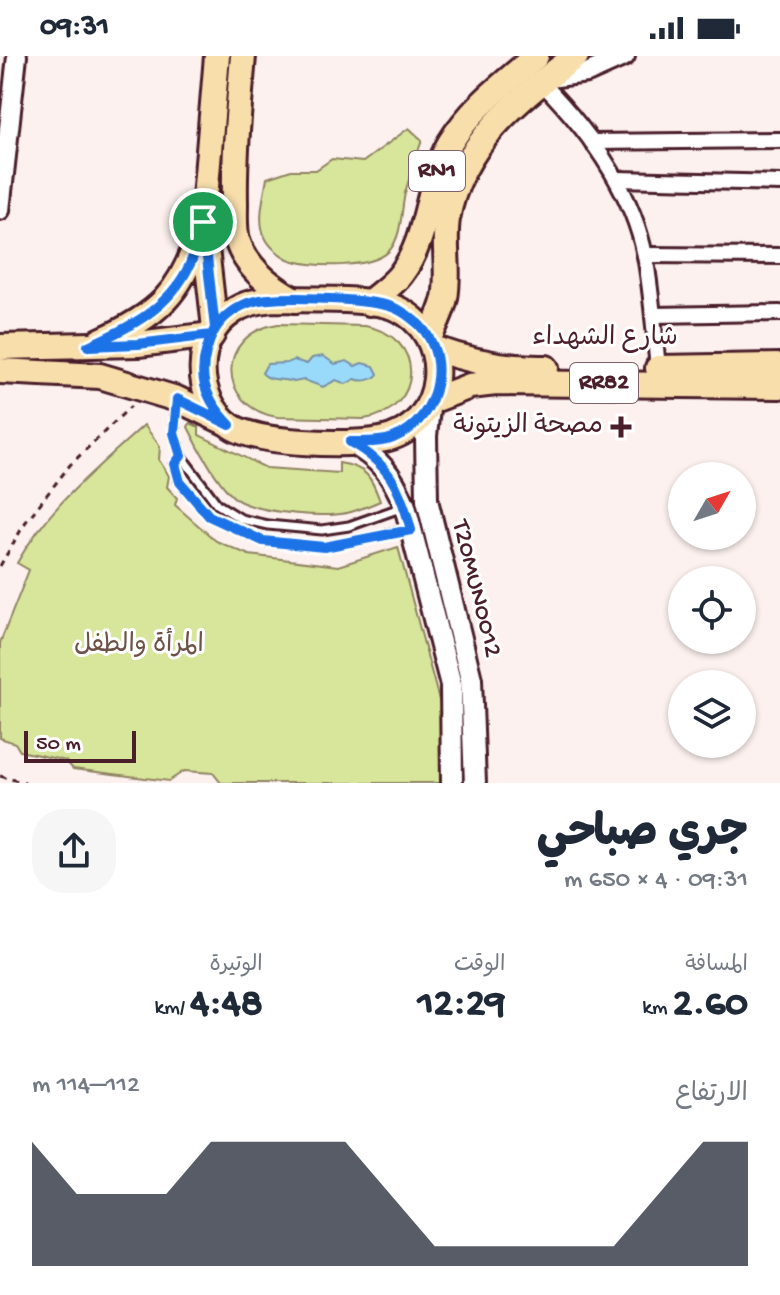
<!DOCTYPE html>
<html lang="ar">
<meta charset="utf-8">
<style>
:root{--surface:#fff;--page:#f6f6f7;--text:#1f2937;--muted:#747a83;--accent:#111827}
body{margin:0;font-family:"Gochi Hand","Playpen Sans Arabic",sans-serif;background:var(--page);color:var(--text);direction:rtl;height:100vh;display:flex;flex-direction:column;font-size:30px;white-space:nowrap}
*{box-sizing:border-box;margin:0}
p{font-size:26px;color:var(--muted)}
.icon{flex:none;width:44px;height:44px;fill:none;stroke:currentColor;stroke-width:2;stroke-linecap:round;stroke-linejoin:round}
.map{position:relative;height:727px;overflow:hidden;direction:ltr}
.panel{display:flex;flex-direction:column;background:var(--surface);flex:1}
.panel>*{flex:none}
.needle{width:52px;rotate:51deg}
.fabs{position:absolute;left:668px;top:406px;display:grid;gap:16px}
.fabs a{display:grid;place-items:center;width:88px;height:88px;border-radius:50%;background:var(--surface);box-shadow:0 2px 6px #0004;font-size:40px}
.scale{position:absolute;left:24px;bottom:20px;width:112px;box-sizing:border-box;padding-left:8px;border:4px solid #4a1f2b;border-top:0;font-size:22px;line-height:28px;white-space:nowrap;color:#4a1f2b;-webkit-text-stroke:6px #fff;paint-order:stroke}
.pin{position:absolute;display:grid;place-items:center;width:68px;height:68px;color:#fff;margin:-34px;border:4px solid #fff;border-radius:50%;box-shadow:0 2px 8px #0007}
.round{display:grid;place-items:center;flex:none;width:84px;height:84px;border-radius:32px;background:var(--page)}
.summary{display:flex;align-items:center;justify-content:space-between;height:136px;padding:0 32px}
h1{font-size:44px;font-weight:800;line-height:60px}
.metrics{display:grid;grid-template-columns:repeat(3,1fr);gap:12px;height:136px;padding:8px 32px}
.metrics div{display:grid;align-content:center}
.metrics b{font-size:40px;font-weight:800}
.metrics small{font-size:22px;font-weight:400}
.metrics p{font-size:22px}
.chart{height:224px;padding:16px 32px}
.chart p{display:flex;justify-content:space-between}
.chart svg{width:100%;height:144px;margin-top:8px;fill:var(--accent);opacity:.7}
.status{display:flex;justify-content:space-between;align-items:center;height:56px;padding:0 40px;background:var(--surface);direction:ltr}
.status svg{height:22px;fill:currentColor}
.map>svg:first-child{display:block}
</style>
<div class="status"><b>09:31</b><svg viewBox="0 0 49 12"><path d="M0 12V9h3v3zM5 12V6h3v6zM10 12V3h3v9zM15 12V0h3v12zM26 1h20v11H26zM47 4h2v5h-2z"/></svg></div>
<div class="map">
<svg width="780" height="727" viewBox="0 0 780 727">
<rect width="100%" height="100%" fill="#fcf1ee"/>
<filter id="ink" filterUnits="userSpaceOnUse"><feTurbulence type="fractalNoise" baseFrequency=".0125" numOctaves="2"/><feDisplacementMap in="SourceGraphic" scale="16" xChannelSelector="R" yChannelSelector="G"/><feConvolveMatrix kernelMatrix="1 2 1 2 8 2 1 2 1" color-interpolation-filters="sRGB"/></filter>
<g filter="url(#ink)">
<g fill="#d7e69a" stroke="#908262" stroke-width="2">
<path d="M409,72L422,84C416,102 410,119 405,137C401,155 402,181 389,195C372,213 309,212 288,203C280,199 270,191 266,183C256,166 264,141 267,122L291,114H316L332,103L363,106Z"/>
<path d="M278,268L365,270C426,280 425,354 364,363L277,361C215,350 217,277 278,268Z"/>
<path d="M190,367L199,371V379L266,412L339,417V407C367,411 371,421 380,445C371,449 361,453 351,456C326,463 266,457 241,446C223,438 197,390 188,371Z"/>
<path d="M144,369L160,390L159,404L169,420L167,431L177,442L175,449L216,485L249,499L338,510L398,491L440,648L442,679L440,727H221L213,717L184,715L169,725L73,713L66,705L20,695L15,687L0,682V587L29,514L17,507C48,451 97,412 144,369Z"/>
</g>
<path fill="#99d9fa" stroke="#798fa7" stroke-width="2" d="M323,300L335,308L347,305L355,310L362,307L374,310L378,318C374,324 362,326 355,323L346,328L336,324L323,331L304,324L294,326C284,322 269,326 262,317L267,308L287,307L294,304L307,308L312,302Z"/>
<g fill="none" stroke-linecap="round" stroke-linejoin="round">
<defs>
<g id="service">
<polyline points="177,348 174,377 181,400 217,448 241,463 268,469 322,474 349,470 403,451"/>
<polyline points="181,400 175,408 180,426 209,460 263,485 324,491 409,474"/>
</g>
<g id="minor">
<path d="M541,26C588,74 632,133 645,200C652,237 654,275 658,312"/>
<polyline points="592,86 780,84"/>
<polyline points="617,123 780,127"/>
<polyline points="645,199 780,200"/>
<polyline points="653,259 780,257"/>
</g>
<g id="tertiary">
<polyline points="549,22 587,17 625,0"/>
<polyline points="0,154 17,0"/>
</g>
<g id="secondary">
<polyline points="429,352 426,380 427,444 471,623 475,727"/>
<path d="M350,386C380,403 392,418 405,450L451,629L452,727"/>
</g>
<g id="primary">
<path d="M243,0C239,49 234,98 235,147C235,159 234,173 237,184C246,211 271,231 295,244"/>
<path d="M272,243C303,244 366,241 393,251C457,276 448,373 380,384C348,390 257,388 231,370C193,343 193,281 232,256C244,247 258,245 272,243Z"/>
<path d="M369,247C379,238 393,229 401,218C430,180 426,128 450,87C472,51 505,27 536,0"/>
<polyline points="215,272 203,166 217,0"/>
<path d="M429,282C435,269 442,256 445,242C450,216 443,189 447,163C460,88 519,42 576,0"/>
<path d="M100,285C158,259 182,237 200,176"/>
<polyline points="0,291 138,288 212,279"/>
<path d="M433,292C469,305 507,313 546,312"/>
<polyline points="658,312 780,310"/>
<polyline points="0,315 100,320 177,343 225,366"/>
<polyline points="431,345 470,330 496,327 780,330"/>
</g>
</defs>
<use href="#service" stroke="#4a1f2b" stroke-width="13"/>
<use href="#minor" stroke="#4a1f2b" stroke-width="20"/>
<use href="#tertiary" stroke="#4a1f2b" stroke-width="24"/>
<use href="#secondary" stroke="#4a1f2b" stroke-width="26"/>
<use href="#primary" stroke="#4a1f2b" stroke-width="30"/>
<g stroke="#4a1f2b" stroke-width="3" stroke-dasharray="6 6" stroke-linecap="butt">
<polyline points="0,510 25,467 70,409 131,350"/>
<polyline points="0,720 25,727"/>
</g>
<use href="#service" stroke="#fff" stroke-width="7"/>
<use href="#minor" stroke="#fff" stroke-width="14"/>
<use href="#tertiary" stroke="#fff" stroke-width="18"/>
<use href="#secondary" stroke="#fff" stroke-width="20"/>
<use href="#primary" stroke="#f8deab" stroke-width="24"/>
</g>
</g>
<g fill="none" stroke-linecap="round" stroke-linejoin="round" filter="url(#ink)">
<defs>
<path id="route" d="M203,166L215,272C196,312 199,337 230,369L177,343L174,377L181,400L175,408L180,426L209,460L263,485L324,491L411,474C400,431 389,408 350,386C364,386 380,387 393,382C441,364 455,293 411,262C405,257 396,252 389,250C364,243 272,238 248,247C233,253 219,264 212,279L138,288L88,290C129,272 170,252 190,208C196,195 199,180 203,166"/>
</defs>
<use href="#route" stroke="#fff" stroke-width="16"/>
<use href="#route" stroke="#1a73e8" stroke-width="10"/>
</g>
<path fill="#4a1f2b" stroke="#fff" stroke-width="3" d="M617 359h8v8h8v8h-8v8h-8v-8h-8v-8h8z"/>
<g text-anchor="middle" dominant-baseline="central" stroke-width="6" stroke-linejoin="round" paint-order="stroke">
<g fill="#fff" stroke="#80626b" stroke-width="2">
<rect x="409" y="95" width="56" height="40" rx="6"/>
<rect x="570" y="307" width="68" height="40" rx="6"/>
</g>
<g font-size="24" font-weight="bold" fill="#4a1f2b">
<text x="437" y="115">RN1</text>
<text x="604" y="327">RR82</text>
</g>
<g font-size="26" fill="#4a1f2b" stroke="#fff">
<text x="605" y="283">شارع الشهداء</text>
<text transform="translate(475 533) rotate(76)">T20MUN0012</text>
</g>
<g font-size="26" fill="#4a1f2b" stroke="#fff" text-anchor="end">
<text x="603" y="371">مصحة الزيتونة</text>
</g>
<g font-size="26" fill="#6d5147" stroke="#fff">
<text x="139" y="590">المرأة والطفل</text>
</g>
</g>
</svg>
<div class="fabs">
<a><svg class="needle" viewBox="-14 -14 28 28"><path d="M0-13l5 13h-10z" fill="#e53935"/><path d="M0 13l5-13h-10z" fill="#747a83"/></svg></a>
<a><svg class="icon" aria-label="locate" viewBox="0 0 24 24"><circle cx="12" cy="12" r="6"/><path d="M12 2v4M12 18v4M2 12h4M18 12h4"/></svg></a>
<a><svg class="icon" aria-label="layers" viewBox="0 0 24 24"><path d="M12 4l9 5-9 5-9-5zM3 14l9 5 9-5"/></svg></a>
</div>
<div class="scale">50 m</div>
<div class="pin" style="left:203px;top:166px;background:#1e9e55"><svg class="icon" aria-label="arrive" viewBox="0 0 24 24"><path d="M6 21V4h12l-3 4 3 4H6"/></svg></div>
</div>
<section class="panel">
<div class="summary"><div><h1>جري صباحي</h1><p>09:31 · 4 × 650 m</p></div><a class="round"><svg class="icon" aria-label="share" viewBox="0 0 24 24"><path d="M12 15V3M7 8l5-5 5 5M5 13v7h14v-7"/></svg></a></div>
<div class="metrics">
<div><p>المسافة</p><b>2.60<small> km</small></b></div>
<div><p>الوقت</p><b>12:29</b></div>
<div><p>الوتيرة</p><b>4:48<small> /km</small></b></div>
</div>
<div class="chart"><p><span>الارتفاع</span>112–114 m</p>
<svg viewBox="0 0 160 44" preserveAspectRatio="none"><path d="M0 44V6L10 22L20 22L30 22L40 6L50 6L60 6L70 6L80 22L90 38L100 38L110 38L120 38L130 38L140 22L150 6L160 6V44z"/></svg>
</div>
</section>
